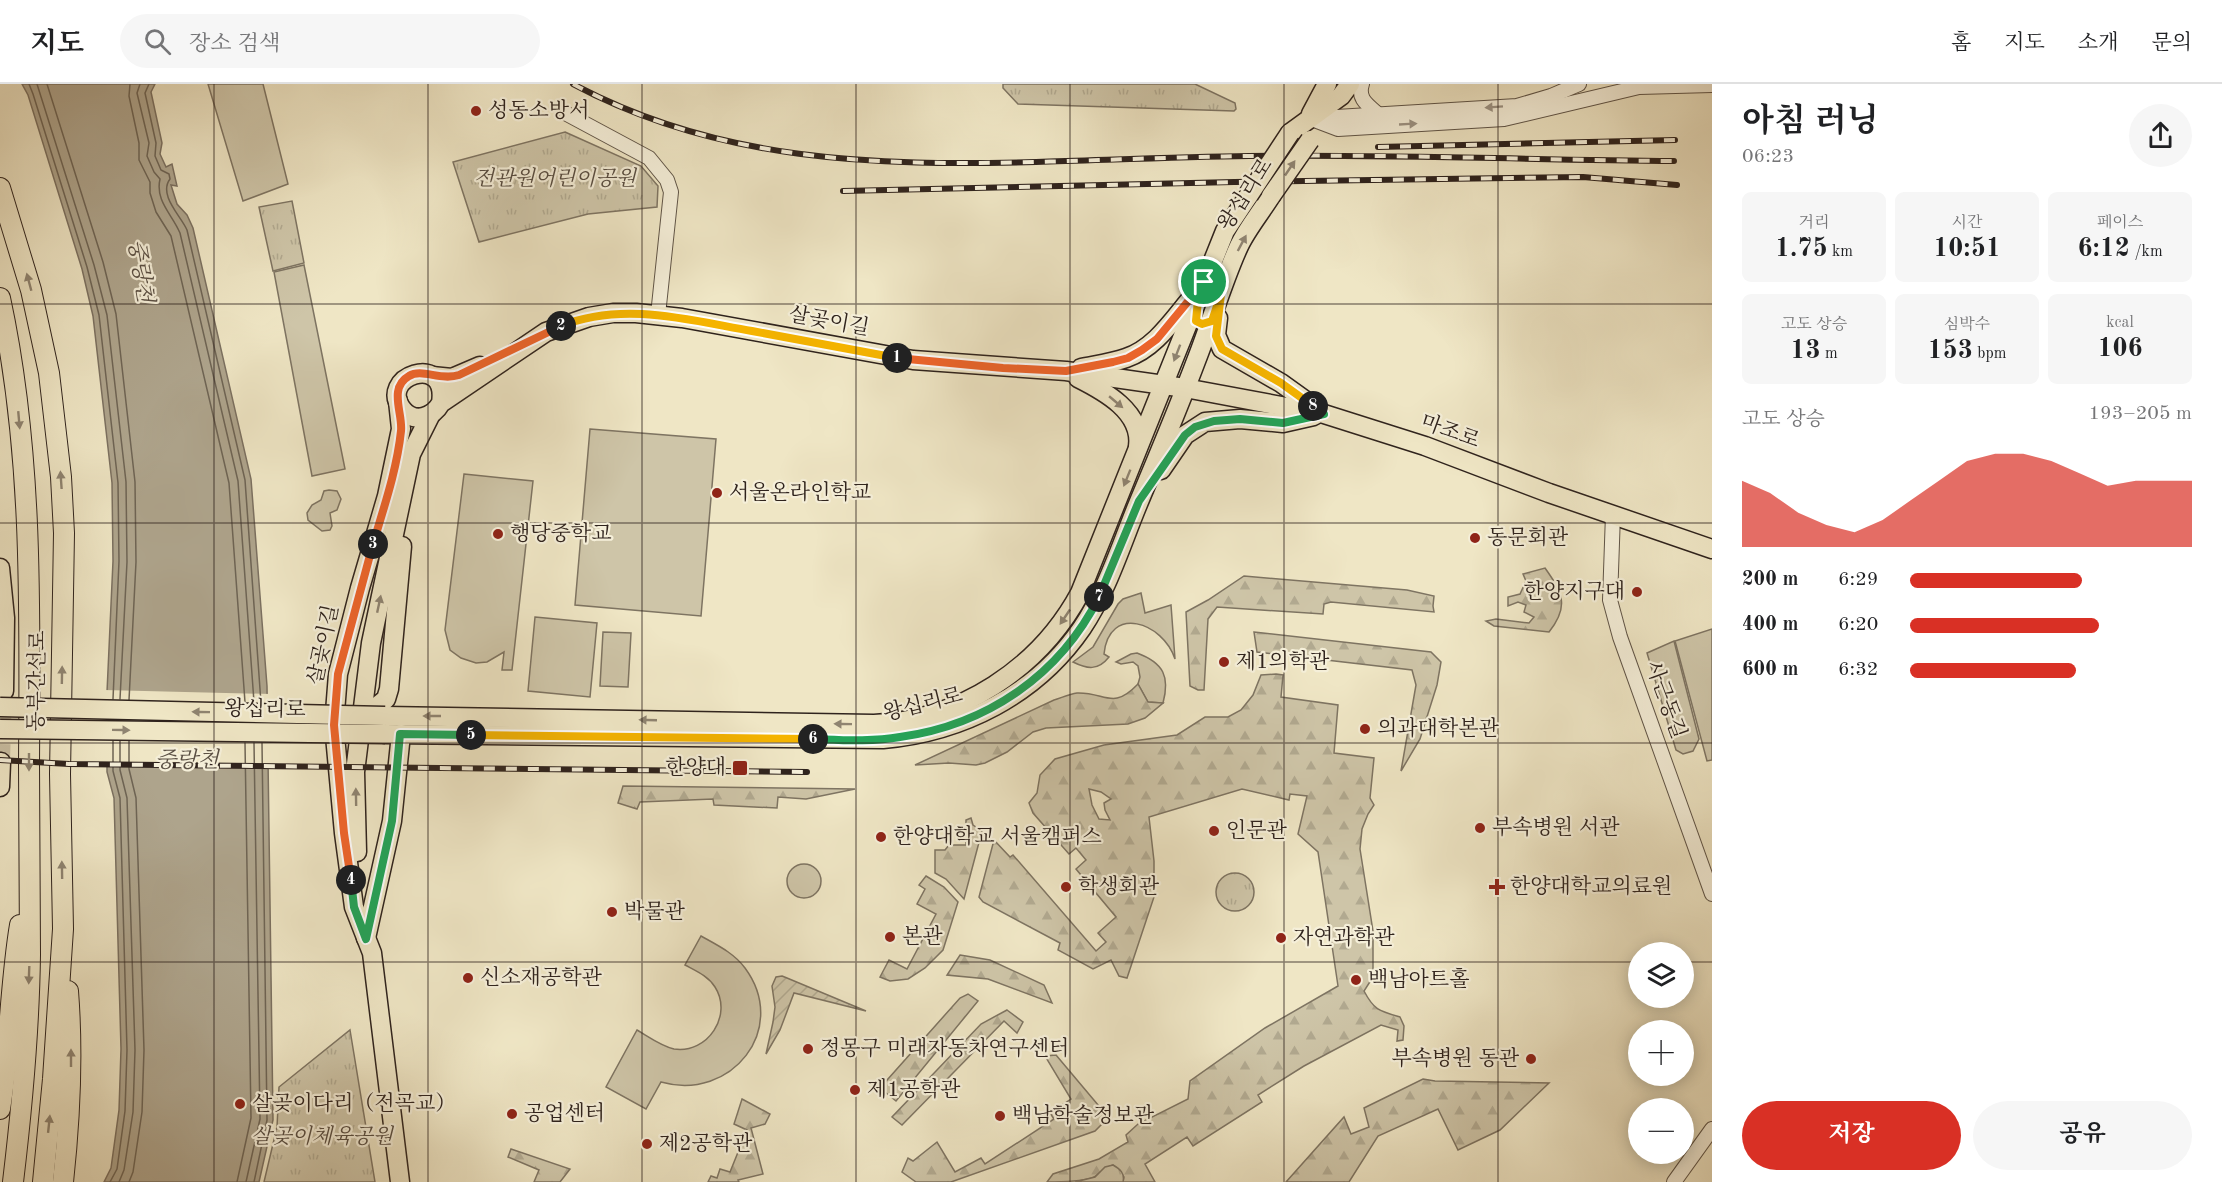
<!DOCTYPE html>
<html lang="ko">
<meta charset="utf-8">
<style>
:root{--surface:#fff;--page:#f6f6f6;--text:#202124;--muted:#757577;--line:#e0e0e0;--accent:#d93025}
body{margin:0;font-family:"Old Standard TT","Noto Serif KR",serif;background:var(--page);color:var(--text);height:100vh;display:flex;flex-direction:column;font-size:22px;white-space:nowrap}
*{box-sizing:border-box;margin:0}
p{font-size:20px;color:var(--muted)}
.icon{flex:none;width:33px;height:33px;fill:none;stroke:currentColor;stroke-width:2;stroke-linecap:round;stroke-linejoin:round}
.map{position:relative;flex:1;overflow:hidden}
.panel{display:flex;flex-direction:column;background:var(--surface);width:510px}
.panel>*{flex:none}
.tools{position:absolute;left:1628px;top:858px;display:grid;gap:12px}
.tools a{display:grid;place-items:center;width:66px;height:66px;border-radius:50%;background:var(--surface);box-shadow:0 3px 15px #0003;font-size:30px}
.pin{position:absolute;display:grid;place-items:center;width:51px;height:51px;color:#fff;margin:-26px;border:3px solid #fff;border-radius:50%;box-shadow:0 2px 6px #0007}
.km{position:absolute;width:30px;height:30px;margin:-15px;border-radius:50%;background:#222;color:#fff;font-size:16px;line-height:30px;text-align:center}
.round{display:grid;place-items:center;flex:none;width:63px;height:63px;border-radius:32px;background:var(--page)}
.headline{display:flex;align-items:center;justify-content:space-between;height:102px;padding:0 30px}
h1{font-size:33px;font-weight:700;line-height:45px}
.figures{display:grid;grid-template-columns:repeat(3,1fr);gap:9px;height:102px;padding:6px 30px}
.figures div{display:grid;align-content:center;border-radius:9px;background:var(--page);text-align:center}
.figures b{font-size:26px;font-weight:700}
.figures small{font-size:16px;font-weight:400}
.figures p{font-size:16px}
.chart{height:168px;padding:12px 30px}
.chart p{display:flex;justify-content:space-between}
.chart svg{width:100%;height:108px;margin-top:6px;fill:var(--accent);opacity:.7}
.primary-button{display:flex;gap:12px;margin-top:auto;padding:12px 30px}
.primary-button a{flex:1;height:69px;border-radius:36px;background:var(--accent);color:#fff;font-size:24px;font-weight:700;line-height:69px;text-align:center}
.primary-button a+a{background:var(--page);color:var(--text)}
ul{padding:0 30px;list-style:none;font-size:20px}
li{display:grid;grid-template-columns:96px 72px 1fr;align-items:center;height:45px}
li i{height:15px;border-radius:8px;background:var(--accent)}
header{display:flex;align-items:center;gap:36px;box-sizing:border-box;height:84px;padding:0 30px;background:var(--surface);border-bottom:2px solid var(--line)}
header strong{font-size:28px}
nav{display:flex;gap:33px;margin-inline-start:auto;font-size:21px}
.search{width:420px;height:54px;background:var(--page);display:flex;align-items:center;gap:15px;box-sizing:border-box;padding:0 21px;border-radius:33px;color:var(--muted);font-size:22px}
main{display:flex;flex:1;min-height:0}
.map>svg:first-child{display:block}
</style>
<header>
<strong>지도</strong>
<div class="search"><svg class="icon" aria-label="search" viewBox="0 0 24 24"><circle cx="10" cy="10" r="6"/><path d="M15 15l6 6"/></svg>장소 검색</div>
<nav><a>홈</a><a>지도</a><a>소개</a><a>문의</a></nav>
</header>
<main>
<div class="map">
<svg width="1712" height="1098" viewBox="0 0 1712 1098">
<defs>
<pattern id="forest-firs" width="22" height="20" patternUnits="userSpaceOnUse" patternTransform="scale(1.5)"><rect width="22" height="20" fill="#cec5a8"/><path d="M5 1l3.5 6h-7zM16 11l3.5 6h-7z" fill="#b1a990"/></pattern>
<pattern id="park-tufts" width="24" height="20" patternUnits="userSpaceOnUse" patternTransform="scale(1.5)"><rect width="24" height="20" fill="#cec5a8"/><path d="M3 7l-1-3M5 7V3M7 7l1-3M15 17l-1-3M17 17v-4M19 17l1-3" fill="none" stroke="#b1a990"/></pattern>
<pattern id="garden-furrows" width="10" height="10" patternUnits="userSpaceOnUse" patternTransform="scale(1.5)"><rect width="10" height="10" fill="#cec5a8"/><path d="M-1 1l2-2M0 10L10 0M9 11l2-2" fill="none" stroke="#b1a990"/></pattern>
</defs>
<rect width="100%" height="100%" fill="#efe6c5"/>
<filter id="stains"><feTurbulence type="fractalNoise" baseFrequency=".00333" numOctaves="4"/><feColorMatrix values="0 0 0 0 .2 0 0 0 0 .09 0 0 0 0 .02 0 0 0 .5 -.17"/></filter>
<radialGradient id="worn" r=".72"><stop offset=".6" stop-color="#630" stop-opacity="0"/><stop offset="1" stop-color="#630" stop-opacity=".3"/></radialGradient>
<g fill="#cec5a8" stroke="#7e7462" stroke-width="1.5">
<polygon points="208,0 263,0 288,100 243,117"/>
<polygon points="304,181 345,385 312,392 274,188"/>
<polygon points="590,345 716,355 701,532 575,521"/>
<polygon points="464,390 533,397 512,586 502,586 504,568 487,578 476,579 461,574 450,566 445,546"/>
<polygon points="329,406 337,407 341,415 337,426 330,429 332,442 330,446 322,447 308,436 307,429 312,421 321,416 324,407"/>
<path d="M1141,509L1145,529L1171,521L1175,575C1163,538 1109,520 1104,570L1109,573C1098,587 1087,585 1073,578L1093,563L1118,520L1123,515Z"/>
<polygon points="535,533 597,539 590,613 528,607"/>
<polygon points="1712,545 1712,676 1707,677 1675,557"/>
<polygon points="603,548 631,549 628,603 600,602"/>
<polygon points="1674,557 1699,655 1693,667 1683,670 1676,666 1647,569"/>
<path d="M1137,569C1164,579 1170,593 1163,619L1148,618L1138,600L1140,593L1138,582L1133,578L1121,580L1116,578L1131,570Z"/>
<circle cx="804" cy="797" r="17"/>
<path d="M701,852C717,861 734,869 745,884C790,945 731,1018 661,998L646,1025L606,1003L637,946C649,953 661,962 674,965C708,970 733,931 715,903C708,892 696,887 685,881Z"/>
</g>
<g fill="url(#forest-firs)" stroke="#7e7462" stroke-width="1.5" fill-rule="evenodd">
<path d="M1545,484C1562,508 1570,522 1549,548L1494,542L1486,537L1496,535L1529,539L1534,533L1524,528L1526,521L1518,518L1508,522V513L1520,510L1526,497L1523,490Z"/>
<polygon points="1244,492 1407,506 1434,512 1433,522 1434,528 1331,518 1324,520 1323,530 1217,523 1208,535 1204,606 1198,606 1190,602 1186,528 1208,516"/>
<polygon points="1254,548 1431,568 1441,578 1437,601 1420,655 1401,687 1416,601 1412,586 1257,568"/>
<path d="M1276,590L1283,591L1281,613L1338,621L1334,669L1374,674L1370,714L1374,721L1368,730L1362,745L1360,765L1373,847V893L1364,907C1374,926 1379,927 1400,933L1404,942L1403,956L1397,957L1398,946L1381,941L1304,982L1258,1011L1262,1018L1193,1062L1187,1053L1145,1080L1155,1098H1123L1124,1093L1113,1081C1103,1083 1100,1091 1092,1094C1078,1098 1062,1098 1047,1098L1053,1090L1099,1075L1128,1058L1126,1051L1138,1040L1188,1015L1190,997L1265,944L1338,902L1318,768L1298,750L1307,712L1290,710L1289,716L1242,705L1149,733L1154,777V813L1127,894L1119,892L1111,876L1093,885L1058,866L1060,859L983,818L979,813L994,756L1010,773L1013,771L1096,867L1106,858L1098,849L1116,833L1076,785L1086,776L1076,764L1069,770L1033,729L1029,719L1037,709L1040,691L1055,675L1104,661L1177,651L1205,633H1228L1241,626L1253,611L1261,591ZM1089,705L1101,708L1111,715L1104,719L1105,726L1110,736L1099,735L1092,721Z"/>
<path d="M1138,600L1148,618L1163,619L1145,634L1128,640L1046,644L1033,648L1007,668L985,679L976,681L949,679L915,681L1054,616C1061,614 1069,610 1077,609C1106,608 1112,627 1138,600Z"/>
<polygon points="623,702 855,705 806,715 778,713 777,724 714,721 713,715 640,718 637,725 618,719"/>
<polygon points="971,734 973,741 982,747 964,815 946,795 935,789 935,766 945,766 949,761 966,761 966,736"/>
<polygon points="926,792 944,803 958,818 943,866 925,884 908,895 890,897 880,893 889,876 907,885 936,830 917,820 925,805 919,801"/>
<polygon points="960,871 990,876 1044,901 1052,919 988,895 947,891"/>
<polygon points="968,910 978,917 896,1017 880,1004 960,914"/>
<polygon points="1007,926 1023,938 1017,949 1004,937 902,1041 892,1033 981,940"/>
<polygon points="1056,971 1104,1028 1104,1038 1095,1047 951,1098 916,1098 902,1088 908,1074 913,1077 937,1058 955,1088 981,1074 985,1080 1054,1035 1050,1029 1071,1015 1045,972"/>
<polygon points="1423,995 1435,997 1549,999 1500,1046 1458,1066 1438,1025 1378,1052 1349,1098 1286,1098 1344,1033 1351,1050 1369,1043 1364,1024"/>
<polygon points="742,1015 770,1030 765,1040 751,1044 763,1090 738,1096 739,1098 708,1098 711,1092 717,1094 720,1085 730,1088 747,1046 734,1040"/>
<polygon points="511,1065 570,1085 560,1098 534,1098 539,1086 508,1073"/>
</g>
<g fill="url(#park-tufts)" stroke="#7e7462" stroke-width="1.5">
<polygon points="1003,0 1195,0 1235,19 1236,25 1234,27 1018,20 1003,4"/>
<polygon points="565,48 641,82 658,102 657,123 588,130 479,158 453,78"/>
<polygon points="292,117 304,179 273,187 259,123"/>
<circle cx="1235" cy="808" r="19"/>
<polygon points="350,946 375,1098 264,1098 277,1043 279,1003"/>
<path d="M1113,1081C1120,1085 1125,1089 1123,1098H1075L1095,1093L1105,1083Z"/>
</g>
<polygon fill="url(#garden-furrows)" stroke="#7e7462" stroke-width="1.5" points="782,892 787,894 866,927 794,909 780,946 766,970 773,938 775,923 772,902 776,893"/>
<polygon fill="#aea48c" stroke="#7b7060" stroke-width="1.5" points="22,0 155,0 151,8 162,59 160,70 166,83 172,80 177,102 171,101 177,120 187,131 193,144 251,395 267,602 273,1036 259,1098 104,1098 111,1084 119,1026 121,965 114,714 107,688 107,608 113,477 112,399 93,232 82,185 28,11"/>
<polygon fill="#efe6c5" points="104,606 270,610 271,682 104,678"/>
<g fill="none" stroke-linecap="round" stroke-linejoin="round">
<g stroke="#6e6454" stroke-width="1.5">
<polyline points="29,0 33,10 87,183 99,231 118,399 119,477 113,615"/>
<polyline points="37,0 94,181 107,231 126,398 127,478 120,615"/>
<polyline points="47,0 103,178 116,230 135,398 136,478 129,616"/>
<polyline points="130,0 129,12 139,59 139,76 150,98 150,109 156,128 171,152 229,399 245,618"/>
<path d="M140,0L137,9L149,59L147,72L154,88L160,95C155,117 172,130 180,149L238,397L254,618"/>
<path d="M149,0L145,9L156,59L155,72L161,86L169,90L170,95C158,111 181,132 187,146L245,396L261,619"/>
<polyline points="110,1098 117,1085 125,1027 127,966 120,714 113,687 113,657"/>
<polyline points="119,1098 124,1086 133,1028 135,966 127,714 120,686 120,657"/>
<polyline points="129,1098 133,1088 142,1028 144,966 136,714 129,685 129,657"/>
<polyline points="237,1098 251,1034 245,659"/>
<polyline points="246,1098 260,1035 254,659"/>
<polyline points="254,1098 267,1036 262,659"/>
</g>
<polyline stroke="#c9bfa3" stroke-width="18" stroke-dasharray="18 9" stroke-linecap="butt" points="1,678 3,608"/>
<defs>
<g id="minor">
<path d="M1362,0C1357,15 1368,21 1379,31"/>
<polyline points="567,30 649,74 667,96 671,108 658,231"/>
<polyline points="1309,34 1338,45 1504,35 1639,3 1712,1"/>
<polyline points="1320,34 1517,22 1551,12 1579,0"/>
<polyline points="1613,430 1610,516 1620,553 1712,810"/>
<polyline points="1674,1098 1712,1045"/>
</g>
<g id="major">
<polyline points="1311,30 1327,0"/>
<polyline points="1290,49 1341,12 1350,0"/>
<polyline points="1218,234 1216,251 1222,265 1281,299 1320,327"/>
<path d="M1081,284C1096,281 1112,279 1126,274C1156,264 1174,234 1194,211"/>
<polyline points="432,292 452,294 480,282"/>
<path d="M1078,294C1104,307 1143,328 1138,363"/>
<polyline points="398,317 401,345 387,412 360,504 338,590 334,641 344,749 354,823 372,869 400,1098"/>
<path d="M441,319C449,267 375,293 403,326C415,340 433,333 441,319L546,248L589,233L613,229H636L682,234L913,276L1066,287L1185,304L1324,330L1425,362L1549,409L1712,465"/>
<polyline points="1161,386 1185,351 1205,338 1240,335 1283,339 1314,332"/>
<polyline points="0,484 5,534 4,607"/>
<polyline points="365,632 386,615 389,605 402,462"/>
<path d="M385,632L874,640C960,636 1039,585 1080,509L1225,147L1249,111"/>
<path d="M385,650L883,655C962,648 1036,611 1082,544C1107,507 1121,461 1138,420C1158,372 1178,325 1196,277C1211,239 1222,199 1239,162C1247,145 1261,128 1271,112"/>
<polyline points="0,703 1,678"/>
<polyline points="357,768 355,688 371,559 411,370 431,330"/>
<polyline points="366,854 392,737 401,650"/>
</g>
<g id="highway">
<polyline points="0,104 31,206 49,289 61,393 64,449 60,690 63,845 53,995 43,1098"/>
<path d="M0,214C33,367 30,525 29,680C29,744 30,808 30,871C29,947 22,1023 13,1098"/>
<path d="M0,1025C10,964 10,901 20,841"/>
<path d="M63,1098C70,1034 73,971 68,907"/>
</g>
</defs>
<use href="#minor" stroke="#5f5447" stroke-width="16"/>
<use href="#major" stroke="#2f231d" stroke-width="21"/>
<use href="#highway" stroke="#2f231d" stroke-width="22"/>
<use href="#minor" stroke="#f5efd9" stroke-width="14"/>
<use href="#major" stroke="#efe6c5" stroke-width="18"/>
<use href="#highway" stroke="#efe6c5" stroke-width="20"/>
<defs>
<g id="rail">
<path d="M573,0C719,78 875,82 1036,78C1107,76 1178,73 1249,72C1391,70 1532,76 1674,77"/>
<polyline points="1378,63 1675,56"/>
<polyline points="843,107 1234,98 1583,93 1677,101"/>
<polyline points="0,676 69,680 807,688"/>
</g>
</defs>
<use href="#rail" stroke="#2f231d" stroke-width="6"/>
<use href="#rail" stroke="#f5efd9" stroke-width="4" stroke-dasharray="11" stroke-linecap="butt"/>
<defs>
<g id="major-bridge">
<polyline points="1249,111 1290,49"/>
<polyline points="1271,112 1310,56"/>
<polyline points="0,623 385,632"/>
<polyline points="0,645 385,650"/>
</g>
</defs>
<use href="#major-bridge" stroke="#2f231d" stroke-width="21" stroke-linecap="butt"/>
<use href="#major-bridge" stroke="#efe6c5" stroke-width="18"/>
</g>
<defs><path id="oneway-solid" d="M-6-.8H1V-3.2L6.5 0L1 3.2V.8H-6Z" transform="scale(1.5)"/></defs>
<g fill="#9c9384">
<use href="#oneway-solid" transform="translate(1494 23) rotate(176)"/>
<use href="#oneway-solid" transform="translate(1408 40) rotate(-3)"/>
</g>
<g fill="#8f8471">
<use href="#oneway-solid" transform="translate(1290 84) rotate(-56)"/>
<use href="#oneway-solid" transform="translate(1242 159) rotate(-62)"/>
<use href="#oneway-solid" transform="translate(29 198) rotate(-105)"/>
<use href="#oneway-solid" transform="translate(1177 269) rotate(111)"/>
<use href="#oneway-solid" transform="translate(1116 318) rotate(40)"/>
<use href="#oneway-solid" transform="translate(19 336) rotate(85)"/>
<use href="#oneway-solid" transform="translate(1127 394) rotate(112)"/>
<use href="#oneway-solid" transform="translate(61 396) rotate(-94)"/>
<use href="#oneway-solid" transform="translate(379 520) rotate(-78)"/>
<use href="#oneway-solid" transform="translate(1065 533) rotate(124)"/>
<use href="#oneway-solid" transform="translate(62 591) rotate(-89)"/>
<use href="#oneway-solid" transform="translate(201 628) rotate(-179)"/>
<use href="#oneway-solid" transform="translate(432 632) rotate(-180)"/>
<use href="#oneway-solid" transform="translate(648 636) rotate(-178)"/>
<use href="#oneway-solid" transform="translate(843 640) rotate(-179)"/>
<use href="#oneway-solid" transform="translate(121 646) rotate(1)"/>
<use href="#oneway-solid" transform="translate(29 678) rotate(90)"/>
<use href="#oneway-solid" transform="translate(356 713) rotate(-91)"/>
<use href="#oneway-solid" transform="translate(62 786) rotate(-91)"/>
<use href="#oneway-solid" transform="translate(29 891) rotate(92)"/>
<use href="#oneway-solid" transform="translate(71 974) rotate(-90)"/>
<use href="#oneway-solid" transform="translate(49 1040) rotate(-84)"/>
</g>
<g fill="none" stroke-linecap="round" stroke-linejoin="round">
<defs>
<polyline id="split-1" points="897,274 1003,284 1066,287 1113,278 1128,274 1142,266 1157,255 1204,198"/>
<path id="split-2" d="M561,242C623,217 689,236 752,247C800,256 849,265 897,274"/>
<path id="split-3" d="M373,460C384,423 397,385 401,347C403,329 388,304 409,292C422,284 440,297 459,291L561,242"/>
<polyline id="split-4" points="351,796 344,749 334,641 338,590 373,460"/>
<polyline id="split-5" points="351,796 354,823 366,855 392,737 400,650 471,651"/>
<polyline id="split-6" points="471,651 813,655"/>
<path id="split-7" d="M813,655C842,656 872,658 900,653C987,641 1060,591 1099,513"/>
<polyline id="split-8" points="1099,513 1139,417 1185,351 1195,343 1214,337 1240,335 1283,339 1324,330 1313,322"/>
<polyline id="split-9" points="1204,198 1198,216 1196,237 1202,240 1212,237 1221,210 1216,252 1222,265 1281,299 1313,322"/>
</defs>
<use href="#split-1" stroke="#fff" stroke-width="12"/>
<use href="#split-2" stroke="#fff" stroke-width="12"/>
<use href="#split-3" stroke="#fff" stroke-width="12"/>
<use href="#split-4" stroke="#fff" stroke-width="12"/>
<use href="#split-5" stroke="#fff" stroke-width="12"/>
<use href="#split-6" stroke="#fff" stroke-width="12"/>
<use href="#split-7" stroke="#fff" stroke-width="12"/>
<use href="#split-8" stroke="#fff" stroke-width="12"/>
<use href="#split-9" stroke="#fff" stroke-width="12"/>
<use href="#split-1" stroke="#f0652b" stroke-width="8"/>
<use href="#split-2" stroke="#f5b400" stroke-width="8"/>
<use href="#split-3" stroke="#f0652b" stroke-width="8"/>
<use href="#split-4" stroke="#f0652b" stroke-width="8"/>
<use href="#split-5" stroke="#22a559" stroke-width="8"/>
<use href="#split-6" stroke="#f5b400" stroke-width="8"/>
<use href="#split-7" stroke="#22a559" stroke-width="8"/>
<use href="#split-8" stroke="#22a559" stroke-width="8"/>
<use href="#split-9" stroke="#f5b400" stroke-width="8"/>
</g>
<path fill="none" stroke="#2f231d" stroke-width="1.5" stroke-opacity="0.55" d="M214,0V1098M428,0V1098M642,0V1098M856,0V1098M1070,0V1098M1284,0V1098M1498,0V1098M0,220H1712M0,439H1712M0,659H1712M0,878H1638M1683,878H1712"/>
<g fill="#8f2418" stroke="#f5efd9" stroke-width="2">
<circle cx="476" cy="27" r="6"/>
<circle cx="717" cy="409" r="6"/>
<circle cx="498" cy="450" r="6"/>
<circle cx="1475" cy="454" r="6"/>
<circle cx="1637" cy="508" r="6"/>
<circle cx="1224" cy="578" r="6"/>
<circle cx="1365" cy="645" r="6"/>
<rect x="732" y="676" width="16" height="16" rx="3"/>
<circle cx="1480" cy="744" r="6"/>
<circle cx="1214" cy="747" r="6"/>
<circle cx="881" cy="753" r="6"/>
<circle cx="1066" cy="803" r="6"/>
<path d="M1494 794h6v6h6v6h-6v6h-6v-6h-6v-6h6z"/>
<circle cx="612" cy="828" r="6"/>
<circle cx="890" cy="853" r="6"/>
<circle cx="1281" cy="854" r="6"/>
<circle cx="468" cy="894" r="6"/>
<circle cx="1356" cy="896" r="6"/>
<circle cx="808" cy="965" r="6"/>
<circle cx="1531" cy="975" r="6"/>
<circle cx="855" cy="1006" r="6"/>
<circle cx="240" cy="1020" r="6"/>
<circle cx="512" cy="1030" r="6"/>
<circle cx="1000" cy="1032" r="6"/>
<circle cx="647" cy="1060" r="6"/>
</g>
<g text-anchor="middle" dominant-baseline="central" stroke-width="4.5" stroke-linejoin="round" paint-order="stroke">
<g font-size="21" fill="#2f231d" stroke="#f5efd9" text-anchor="start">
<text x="488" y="27">성동소방서</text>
<text x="729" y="409">서울온라인학교</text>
<text x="510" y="450">행당중학교</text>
<text x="1487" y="454">동문회관</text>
<text x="1625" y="508" text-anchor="end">한양지구대</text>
<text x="1236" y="578">제1의학관</text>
<text x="1377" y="645">의과대학본관</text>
<text x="726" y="684" text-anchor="end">한양대</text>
<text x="1492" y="744">부속병원 서관</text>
<text x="1226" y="747">인문관</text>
<text x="893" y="753">한양대학교 서울캠퍼스</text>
<text x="1078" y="803">학생회관</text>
<text x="1510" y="803">한양대학교의료원</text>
<text x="624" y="828">박물관</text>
<text x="902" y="853">본관</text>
<text x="1293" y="854">자연과학관</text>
<text x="480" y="894">신소재공학관</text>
<text x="1368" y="896">백남아트홀</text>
<text x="820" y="965">정몽구 미래자동차연구센터</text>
<text x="1519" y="975" text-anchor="end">부속병원 동관</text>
<text x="867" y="1006">제1공학관</text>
<text x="252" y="1020">살곶이다리（전곡교）</text>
<text x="524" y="1030">공업센터</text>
<text x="1012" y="1032">백남학술정보관</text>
<text x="659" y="1060">제2공학관</text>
</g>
<g font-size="21" font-style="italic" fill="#574c40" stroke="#f5efd9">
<text x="555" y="95">전관원어린이공원</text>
<text x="322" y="1053">살곶이체육공원</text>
</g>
<g font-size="21" fill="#2f231d" stroke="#f5efd9">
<text transform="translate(1246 111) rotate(-57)">왕십리로</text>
<text transform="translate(829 238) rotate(10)">살곶이길</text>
<text transform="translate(1450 348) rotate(20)">마조로</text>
<text transform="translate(324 561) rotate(-78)">살곶이길</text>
<text transform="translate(38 597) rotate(-89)">동부간선로</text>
<text transform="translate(1665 616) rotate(70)">사근동길</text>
<text transform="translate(923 621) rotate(-14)">왕십리로</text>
<text transform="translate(265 626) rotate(1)">왕십리로</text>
</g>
<g font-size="22" font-style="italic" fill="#5b5044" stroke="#f5efd9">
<text transform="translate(140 187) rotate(81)">중랑천</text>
<text x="187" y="677">중랑천</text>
</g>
</g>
<rect width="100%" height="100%" filter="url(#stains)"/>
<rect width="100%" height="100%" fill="url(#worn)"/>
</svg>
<div class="tools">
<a><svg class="icon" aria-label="layers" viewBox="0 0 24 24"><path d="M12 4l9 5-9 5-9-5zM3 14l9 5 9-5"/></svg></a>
<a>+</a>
<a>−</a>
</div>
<div class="pin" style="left:1204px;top:198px;background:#1e9e55"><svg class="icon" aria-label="arrive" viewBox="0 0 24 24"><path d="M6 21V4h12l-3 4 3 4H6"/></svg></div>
<b class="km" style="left:897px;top:274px">1</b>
<b class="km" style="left:561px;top:242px">2</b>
<b class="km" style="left:373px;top:460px">3</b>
<b class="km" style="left:351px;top:796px">4</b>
<b class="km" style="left:471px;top:651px">5</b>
<b class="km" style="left:813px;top:655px">6</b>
<b class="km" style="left:1099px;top:513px">7</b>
<b class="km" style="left:1313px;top:322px">8</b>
</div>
<section class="panel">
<div class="headline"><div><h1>아침 러닝</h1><p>06:23</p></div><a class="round"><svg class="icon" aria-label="share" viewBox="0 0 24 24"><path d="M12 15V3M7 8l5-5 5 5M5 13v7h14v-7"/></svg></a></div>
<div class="figures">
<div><p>거리</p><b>1.75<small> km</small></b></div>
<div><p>시간</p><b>10:51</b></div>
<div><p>페이스</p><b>6:12<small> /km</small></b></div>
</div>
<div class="figures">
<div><p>고도 상승</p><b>13<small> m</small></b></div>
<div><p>심박수</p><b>153<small> bpm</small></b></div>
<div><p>kcal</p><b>106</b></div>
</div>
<div class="chart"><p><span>고도 상승</span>193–205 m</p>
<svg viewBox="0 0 160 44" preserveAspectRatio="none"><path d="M0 44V17L10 22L20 30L30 35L40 38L50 33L60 25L70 17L80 9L90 6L100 6L110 9L120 14L130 19L140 17L150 17L160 17V44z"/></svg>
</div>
<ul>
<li><b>200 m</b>6:29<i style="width:61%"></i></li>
<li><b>400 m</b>6:20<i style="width:67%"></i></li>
<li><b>600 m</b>6:32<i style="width:59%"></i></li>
</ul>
<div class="primary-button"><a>저장</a><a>공유</a></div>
</section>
</main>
